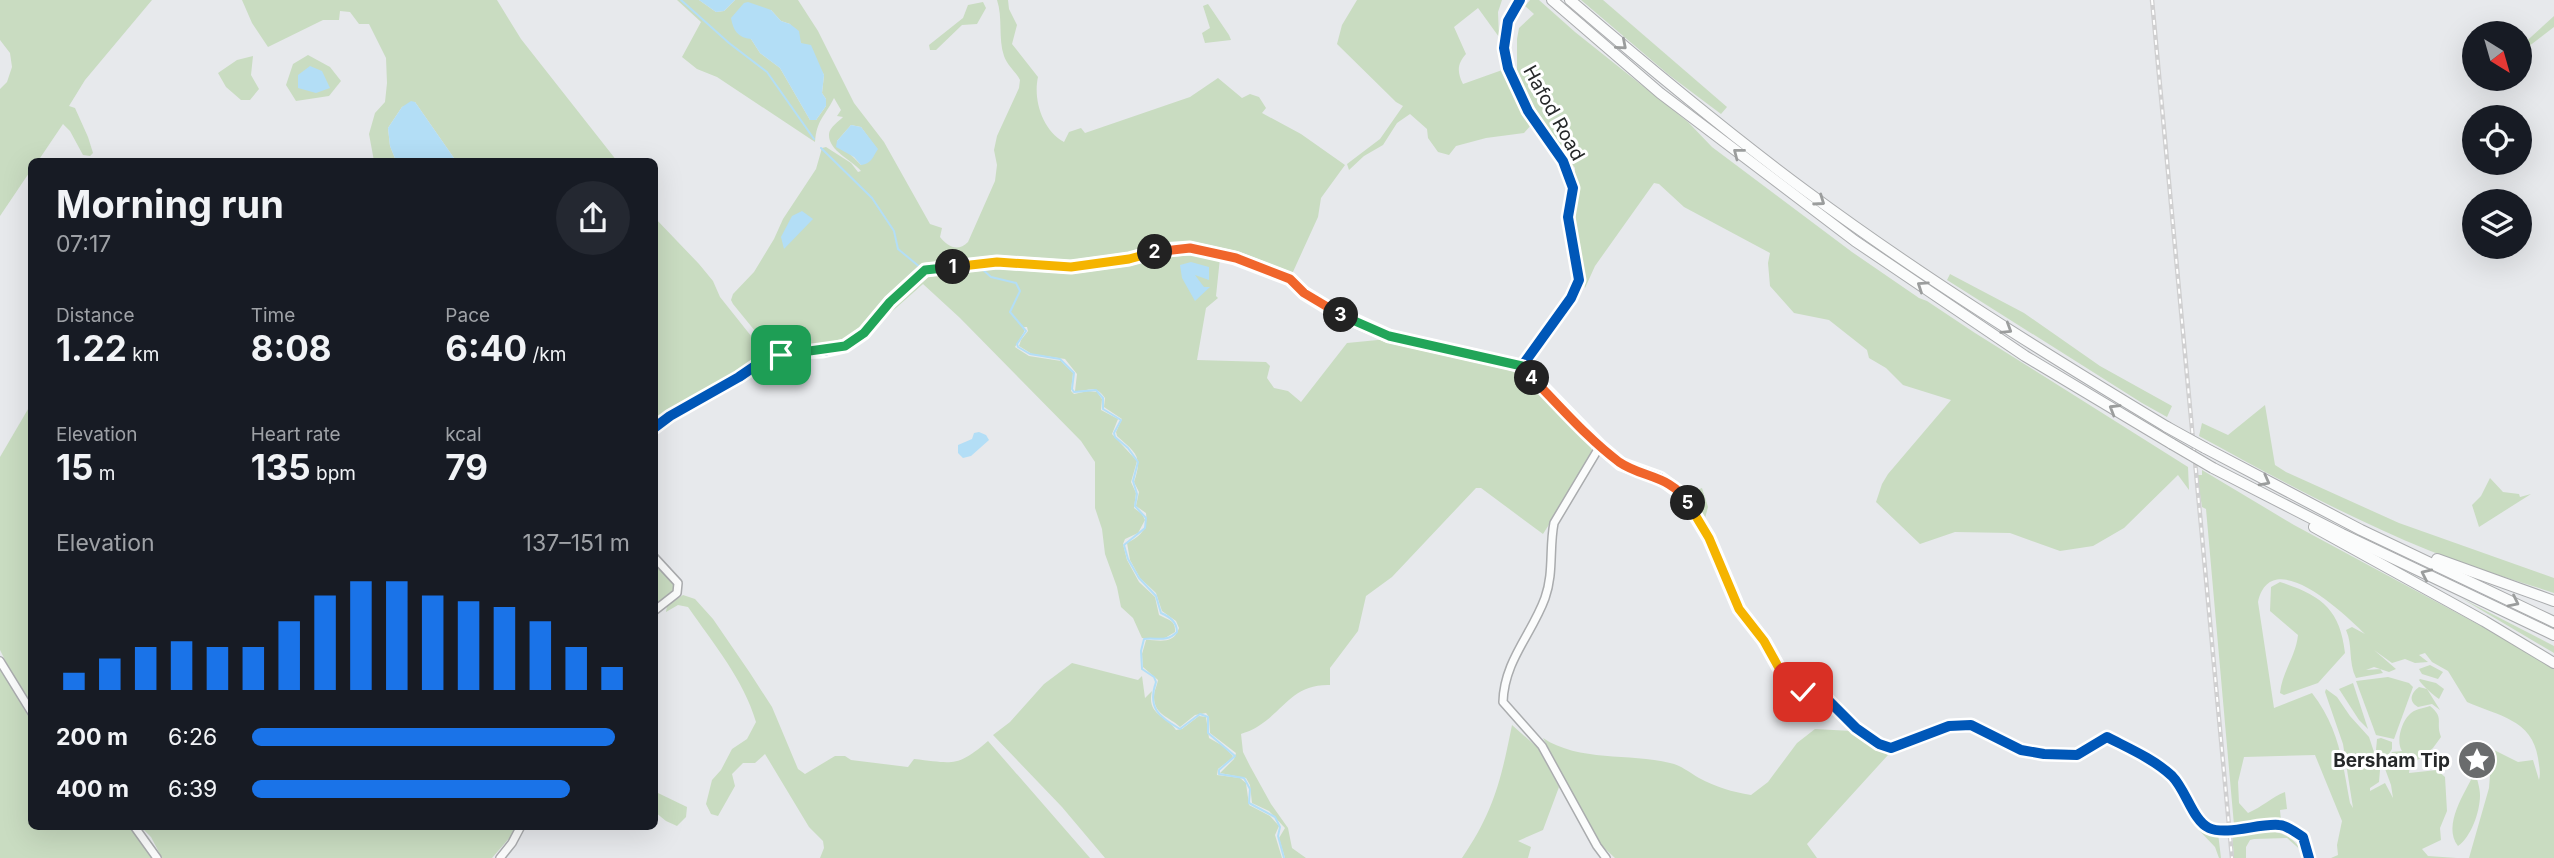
<!DOCTYPE html>
<meta charset="utf-8">
<style>
:root{--surface:#171b24;--page:#242831;--text:#f1f3f6;--muted:#9ea1a6;--accent:#1a73e8}
body{margin:0;font-family:Inter,sans-serif;background:var(--page);color:var(--text);height:100vh;display:flex;flex-direction:column;font-size:26px;white-space:nowrap}
*{box-sizing:border-box;margin:0}
p{font-size:23px;color:var(--muted)}
.icon{flex:none;width:38px;height:38px;fill:none;stroke:currentColor;stroke-width:2;stroke-linecap:round;stroke-linejoin:round}
.map{position:relative;flex:1;overflow:hidden}
.drawer{position:absolute;left:28px;top:158px;width:630px;height:672px;display:flex;flex-direction:column;background:var(--surface);border-radius:10px;box-shadow:0 7px 28px #0002}
.drawer>*{flex:none}
.needle{width:46px;rotate:143deg}
.fabs{position:absolute;left:2462px;top:21px;display:grid;gap:14px}
.fabs a{display:grid;place-items:center;width:70px;height:70px;border-radius:50%;background:var(--surface);box-shadow:0 7px 28px #0002;font-size:35px}
.pin{position:absolute;display:grid;place-items:center;width:60px;height:60px;color:#fff;margin:-30px;border-radius:14px;box-shadow:0 4px 10px #0006}
.km{position:absolute;width:35px;height:35px;margin:-18px;border-radius:50%;background:#222;color:#fff;font-size:19px;line-height:35px;text-align:center}
.round{display:grid;place-items:center;flex:none;width:74px;height:74px;border-radius:37px;background:var(--page)}
.headline{display:flex;align-items:center;justify-content:space-between;height:119px;padding:0 28px}
h1{font-size:38px;font-weight:700;line-height:52px}
.stats{display:grid;grid-template-columns:repeat(3,1fr);gap:10px;height:119px;padding:7px 28px}
.stats div{display:grid;align-content:center}
.stats b{font-size:35px;font-weight:700}
.stats small{font-size:19px;font-weight:400}
.stats p{font-size:19px}
.chart{height:196px;padding:14px 28px}
.chart p{display:flex;justify-content:space-between}
.chart svg{width:100%;height:126px;margin-top:7px;stroke:var(--accent);stroke-width:6}
ul{padding:0 28px;list-style:none;font-size:23px}
li{display:grid;grid-template-columns:112px 84px 1fr;align-items:center;height:52px}
li i{height:18px;border-radius:9px;background:var(--accent)}
.map>svg:first-child{display:block}
</style>
<div class="map">
<svg width="2554" height="858" viewBox="0 0 2554 858">
<rect width="100%" height="100%" fill="#e7e9ec"/>
<g fill="#c9dcc1" fill-rule="evenodd">
<polygon points="0,0 152,0 85,80 69,106 75,108 88,137 93,153 90,156 83,155 70,131 63,124 38,161 32,161 31,170 0,216 0,89 7,82 12,67 10,53 0,40"/>
<polygon points="242,0 497,0 521,39 617,161 456,161 415,102 402,107 388,128 390,146 396,161 374,161 369,134 375,113 385,102 387,83 386,58 369,24 359,24 350,12 340,11 339,20 323,20 268,47 252,23"/>
<path d="M677,0H699L716,12L724,11L735,0H798L818,31L854,103L884,142L930,224L942,228L940,237C948,247 958,252 968,242L995,181L997,165L994,150L997,136L1019,88L1020,80C1016,72 1007,65 1004,56C998,38 1003,18 997,0H1008L1009,9L1017,25L1012,44L1038,77C1033,99 1042,130 1064,142L1069,132L1081,128L1085,133L1190,97L1218,78L1242,98L1250,94L1259,97L1266,108L1262,113L1301,134L1345,165L1321,198L1318,217L1292,274C1266,261 1205,241 1177,243C1156,244 1135,254 1114,258C1085,262 1057,260 1028,260L1026,267L1071,270L1136,261L1169,253L1192,252L1220,258L1216,296L1218,298L1206,308L1197,360L1266,362L1270,366L1267,378L1274,388L1288,391L1301,402L1347,343L1388,339L1466,356L1517,373L1556,407L1589,443L1592,450L1580,476L1543,534L1481,488H1476L1392,577L1366,596L1358,631L1330,668V685C1292,684 1285,710 1257,727C1253,730 1246,732 1241,734L1243,752L1250,766L1271,804L1288,828L1292,848L1306,858H1285L1279,838L1285,828L1269,811L1252,803L1250,785L1246,778L1220,773L1234,759L1236,753L1210,733L1209,717L1206,713L1195,715L1180,727C1170,717 1154,715 1154,697C1154,691 1157,686 1158,680L1143,667L1142,654L1146,640C1159,640 1174,645 1179,628L1176,621L1162,611L1156,593L1140,578L1130,560L1127,543C1140,536 1148,530 1146,513L1136,506L1139,492L1134,482C1143,456 1136,453 1117,436L1116,432L1122,419L1104,407L1105,398C1095,383 1088,392 1075,391L1077,374L1065,359L1032,354L1019,346L1021,340L1028,331L1027,327H1024V332L1015,347L1029,356L1061,361L1073,373L1071,391L1074,394L1088,391L1097,392L1102,399L1101,410L1118,419L1112,434L1137,461L1131,482L1136,493L1134,508L1142,514L1145,520L1138,533L1125,539L1123,544L1127,560L1139,582L1155,597L1159,615C1168,620 1176,620 1175,632L1165,638H1142L1133,618L1121,607L1117,587L1105,554L1102,529L1095,508V462L1081,441L960,318L923,284L870,331L862,330L852,339L837,346L833,342H829L827,348L799,347L779,352L768,347L733,304L731,300L733,294L754,272L774,239L783,219L816,169L822,148L826,147L851,163L858,172L861,171C851,159 828,151 829,134C829,128 839,121 843,117L837,116L841,110L834,98C824,118 817,119 815,142L717,77L697,69L682,57L701,22ZM771,10L781,21L790,24L801,43L819,66L824,75L822,93L826,99V106L816,120H810L780,68L760,53L751,39ZM851,125L861,127L877,149L861,165L837,141Z"/>
<path d="M1357,0H1502L1498,12L1499,37L1478,8L1454,27L1466,54C1457,64 1457,72 1463,84L1505,69L1523,104V112L1532,124L1524,133L1486,138L1456,146L1449,155L1438,152L1428,138L1427,129L1410,114L1397,123L1383,145L1364,156L1349,170L1347,164L1380,139L1403,106L1396,102L1337,44L1342,25Z"/>
<polygon points="1530,0 1539,0 1575,32 1688,122 1712,147 1852,252 1919,298 1927,301 1975,333 2188,467 2189,490 2178,475 2124,528 2093,546 2060,551 2010,533 1955,532 1920,544 1876,502 1882,484 1888,474 1951,400 1903,385 1886,368 1869,358 1867,350 1829,320 1794,313 1770,286 1768,263 1770,253 1684,207 1659,184 1654,183 1595,266 1585,288 1576,246 1575,168 1557,142 1549,134 1517,74 1517,39 1519,28 1534,14 1525,6"/>
<polygon points="1581,0 1603,0 1727,107 1721,114 1669,75"/>
<polygon points="983,2 986,8 977,24 962,25 936,50 930,50 929,45 963,18 968,5"/>
<polygon points="1208,4 1229,35 1231,40 1205,43 1202,33 1210,28 1203,6"/>
<polygon points="2554,16 2554,27 2520,53 2520,47"/>
<polygon points="308,55 330,67 341,81 329,96 296,101 286,85 293,64"/>
<polygon points="253,56 251,75 259,89 250,100 241,100 226,87 218,73 237,60"/>
<polygon points="654,217 699,264 713,281 720,297 763,351 763,355 731,378 683,404 654,424"/>
<polygon points="1950,274 2024,313 2100,366 2172,406 2167,417 2142,403 1947,280"/>
<polygon points="31,404 31,707 19,688 0,650 0,457"/>
<path d="M2265,405L2275,465L2286,472L2399,523L2554,578V593C2512,579 2469,567 2428,550C2349,518 2274,477 2199,436L2202,423L2228,435Z"/>
<path d="M2202,470L2294,525L2522,648L2554,669V858H2469L2489,788L2492,749L2518,762L2533,760L2539,780C2541,773 2539,766 2538,758C2532,719 2498,716 2467,702L2448,671L2432,662L2425,653L2419,655L2428,662L2415,663L2405,659L2392,663L2374,650L2396,669L2389,672L2374,667L2366,670L2380,669L2383,673L2356,678C2348,662 2353,645 2346,630L2352,627L2365,634C2344,613 2271,544 2258,602L2274,708L2312,693C2339,728 2342,760 2350,803L2353,808L2343,744L2325,692L2326,689L2337,697L2350,716L2369,737L2380,770L2379,782L2370,788V791L2385,783L2393,798L2391,785L2384,766L2392,752L2402,751C2396,742 2401,723 2409,715C2414,709 2424,708 2430,706C2445,718 2435,722 2441,737L2433,748L2410,766L2409,773L2437,770L2445,777L2447,811L2440,828L2441,840L2422,849L2428,856L2457,858H2331L2338,855L2337,845L2342,821L2315,755L2244,757L2238,782L2239,803L2248,813C2262,807 2272,797 2285,792L2287,809L2280,810L2281,821L2234,825L2206,509L2202,507L2197,475H2202Z"/>
<polygon points="2490,478 2503,492 2519,494 2520,497 2531,494 2479,527 2472,505 2481,496"/>
<polygon points="1702,488 1708,507 1704,522 1687,494"/>
<polygon points="655,562 673,582 673,591 655,606"/>
<path d="M2280,582C2321,595 2340,609 2345,653L2318,683L2284,695L2280,693C2282,672 2296,656 2298,635L2270,611L2271,587Z"/>
<path d="M683,595L695,599L713,619L750,673L772,707L798,769L805,774L835,756H845L851,760L908,767L914,759C953,763 957,768 988,741L1090,858H820L824,848L823,841L809,827L765,754L755,763H743L732,774L735,786L718,816L711,814L706,804L712,780L721,770L732,749L747,739L756,722C744,680 713,643 688,607L678,605L666,612L667,606Z"/>
<polygon points="2461,598 2554,646 2554,653"/>
<path d="M1072,663L1138,680L1142,676L1145,698L1152,691C1146,715 1167,716 1176,730L1182,729L1199,716L1206,717L1209,738L1223,746L1233,756L1231,759L1218,769L1217,775L1240,778L1246,783L1249,805L1270,816L1279,826L1275,835L1282,858H1105L1062,807L993,735L1010,722L1044,684Z"/>
<polygon points="2430,665 2443,672 2438,679 2422,674 2419,669"/>
<polygon points="0,668 31,721 32,826 133,826 149,839 148,851 153,858 0,858"/>
<polygon points="2388,677 2409,683 2413,687 2394,739 2376,735 2356,681"/>
<path d="M2420,679L2436,683L2444,689L2439,699C2434,696 2422,685 2419,680Z"/>
<polygon points="2353,683 2368,729 2359,720 2339,689"/>
<path d="M2419,687L2427,689L2440,710L2432,704L2418,707C2408,701 2411,693 2419,687Z"/>
<path d="M1512,725L1538,748L1559,787L1543,830L1518,841L1531,847L1528,858H1462C1494,811 1501,780 1512,725Z"/>
<path d="M1815,729L1852,731L1888,755L1807,844L1817,858H1615L1600,844L1543,738C1579,762 1629,753 1670,763C1681,765 1690,773 1699,778C1716,787 1732,792 1751,795L1768,782L1797,743Z"/>
<polygon points="2381,738 2392,742 2392,749 2384,762 2376,750 2377,739"/>
<path d="M2475,772C2477,779 2480,788 2480,795C2480,812 2471,837 2458,846C2442,825 2465,793 2475,772Z"/>
<polygon points="658,793 687,807 686,817 677,826 666,821 655,812 655,797"/>
<polygon points="2193,824 2210,833 2218,833 2221,858 2219,858 2215,847"/>
<polygon points="140,826 516,826 511,836 492,858 162,858 151,837"/>
<path d="M2268,831C2286,833 2293,838 2304,853L2287,838L2254,839L2250,840L2246,847V858H2234L2232,832Z"/>
</g>
<g fill="#b3def6">
<polygon points="699,0 735,0 724,11 716,12"/>
<path d="M748,2L771,10L781,21L790,24L799,31L801,43L811,45L824,75L822,93L826,99V106L816,120H810L780,68L760,53L751,39C738,38 733,30 731,18L744,3Z"/>
<polygon points="310,66 322,71 330,88 316,93 298,88 298,75"/>
<polygon points="411,101 415,102 456,161 396,161 390,146 388,128 402,107"/>
<path d="M851,125L861,127L878,149C873,156 872,164 861,165L854,157L836,147L837,141Z"/>
<polygon points="802,211 813,219 784,249 781,237 792,216"/>
<polygon points="1191,262 1209,267 1209,280 1195,275 1204,287 1210,287 1195,301 1182,278 1180,265"/>
<polygon points="979,432 986,435 989,440 971,456 963,458 958,453 958,445 972,439 974,433"/>
</g>
<g fill="none" stroke-linecap="round" stroke-linejoin="round">
<g stroke="#b3def6" stroke-width="2">
<polyline points="681,0 729,43 767,72 814,139"/>
<polyline points="821,148 872,198 894,231 898,249 921,268"/>
<path d="M969,269L981,268L991,277L1016,283L1020,291L1010,312L1026,331L1017,344L1018,347L1030,354L1060,359L1074,373L1072,389L1074,392L1096,390L1103,398V409L1121,420L1114,433L1115,437L1128,448L1138,462L1133,481L1137,494L1135,506L1146,518L1145,528L1124,545L1128,559L1139,578L1156,596L1161,613C1170,617 1177,622 1177,632C1166,643 1156,637 1144,639L1141,651L1142,669L1154,677L1156,682C1147,708 1159,717 1180,729L1200,714L1208,717V733L1235,756L1219,770V774L1244,778L1250,789L1249,803L1275,817L1280,827L1278,836L1284,858"/>
</g>
<defs>
<g id="minor">
<path d="M1520,0L1508,21L1504,48L1508,68L1528,111L1563,161L1573,188L1568,217L1579,280L1571,298L1524,361L1522,366L1525,371L1600,446L1621,464L1660,478L1683,495L1709,538L1739,609L1764,641L1784,677L1803,692L1827,699L1856,728L1879,744L1891,748L1949,726L1971,725L2021,750L2044,754L2077,755L2107,737C2128,748 2152,759 2170,774C2190,791 2190,826 2220,830"/>
<polyline points="654,428 670,416 739,377 764,360 793,352 823,351 845,346 864,333 890,302 925,270 997,262 1071,267 1129,259 1162,250 1190,248 1235,258 1290,279 1304,293 1330,309 1389,336 1522,366"/>
<path d="M1600,446L1554,523C1549,548 1554,573 1545,598C1532,634 1504,661 1503,702L1542,746L1597,846L1606,858"/>
<polyline points="654,557 678,583 677,593 654,611"/>
<polyline points="0,661 32,713"/>
<polyline points="134,826 157,858"/>
<polyline points="2232,829 2281,824 2303,837 2309,858"/>
<polyline points="500,858 512,843 521,826"/>
</g>
<g id="highway">
<polyline points="1552,0 1660,93 1855,241 2025,356 2172,444"/>
<path d="M1570,0C1647,66 1725,131 1806,191C1922,277 2044,353 2167,427"/>
<polyline points="2205,448 2361,530 2554,622"/>
<polyline points="2213,468 2342,534 2554,635"/>
<polyline points="2314,527 2484,621 2554,663"/>
<polyline points="2437,559 2554,601"/>
</g>
</defs>
<use href="#minor" stroke="#aaacae" stroke-width="10"/>
<use href="#highway" stroke="#aaacae" stroke-width="12"/>
<use href="#minor" stroke="#fbfcfc" stroke-width="7"/>
<use href="#highway" stroke="#fbfcfc" stroke-width="10"/>
<defs>
<polyline id="rail" points="2152,0 2232,858"/>
</defs>
<use href="#rail" stroke="#d0d0d1" stroke-width="4.5"/>
<use href="#rail" stroke="#fff" stroke-width="2" stroke-dasharray="5" stroke-linecap="butt"/>
<defs>
<polyline id="minor-bridge" points="2220,830 2232,829"/>
<g id="highway-bridge">
<polyline points="2167,427 2205,448"/>
<polyline points="2172,444 2213,468"/>
</g>
</defs>
<use href="#minor-bridge" stroke="#aaacae" stroke-width="10" stroke-linecap="butt"/>
<use href="#highway-bridge" stroke="#aaacae" stroke-width="12" stroke-linecap="butt"/>
<use href="#minor-bridge" stroke="#fbfcfc" stroke-width="7"/>
<use href="#highway-bridge" stroke="#fbfcfc" stroke-width="10"/>
<defs>
<g id="cycleway">
<path d="M1520,0L1508,21L1504,48L1508,68L1528,111L1563,161L1573,188L1568,217L1579,280L1571,298L1522,366L1600,446L1621,464L1660,478L1683,495L1709,538L1739,609L1764,641L1784,677L1803,692L1827,699L1856,728L1879,744L1891,748L1949,726L1971,725L2021,750L2044,754L2077,755L2107,737C2128,748 2154,759 2172,776C2186,790 2193,821 2209,828C2227,836 2259,823 2279,825C2287,825 2296,833 2303,837L2309,858"/>
<polyline points="654,428 670,416 739,377 764,360 793,352 823,351 845,346 864,333 890,302 925,270 997,262 1071,267 1129,259 1162,250 1190,248 1235,258 1290,279 1304,293 1330,309 1389,336 1522,366"/>
</g>
</defs>
<use href="#cycleway" stroke="#fff" stroke-width="15"/>
<use href="#cycleway" stroke="#0057b8" stroke-width="10"/>
</g>
<defs><path id="oneway-chevron" d="M-2-3.5L2.5 0L-2 3.5" fill="none" stroke-width="1.6" stroke-linecap="round" stroke-linejoin="round" transform="scale(1.75)"/></defs>
<g stroke="#9b9d9d">
<use href="#oneway-chevron" transform="translate(1622 45) rotate(41)"/>
<use href="#oneway-chevron" transform="translate(1738 153) rotate(-142)"/>
<use href="#oneway-chevron" transform="translate(1820 201) rotate(35)"/>
<use href="#oneway-chevron" transform="translate(1922 286) rotate(-146)"/>
<use href="#oneway-chevron" transform="translate(2007 329) rotate(32)"/>
<use href="#oneway-chevron" transform="translate(2114 409) rotate(-149)"/>
<use href="#oneway-chevron" transform="translate(2265 481) rotate(28)"/>
<use href="#oneway-chevron" transform="translate(2426 574) rotate(-155)"/>
<use href="#oneway-chevron" transform="translate(2514 602) rotate(26)"/>
</g>
<g fill="none" stroke-linecap="round" stroke-linejoin="round">
<defs>
<polyline id="split-1" points="781,355 845,346 864,333 890,302 925,270 953,267"/>
<polyline id="split-2" points="953,267 997,262 1071,267 1129,259 1155,252"/>
<polyline id="split-3" points="1155,252 1190,248 1236,258 1290,279 1304,293 1341,315"/>
<polyline id="split-4" points="1341,315 1389,336 1522,366 1532,378"/>
<path id="split-5" d="M1532,378C1560,406 1587,438 1619,462C1642,478 1671,475 1688,503"/>
<polyline id="split-6" points="1688,503 1709,538 1739,609 1764,641 1784,677 1803,692"/>
</defs>
<use href="#split-1" stroke="#fff" stroke-width="14"/>
<use href="#split-2" stroke="#fff" stroke-width="14"/>
<use href="#split-3" stroke="#fff" stroke-width="14"/>
<use href="#split-4" stroke="#fff" stroke-width="14"/>
<use href="#split-5" stroke="#fff" stroke-width="14"/>
<use href="#split-6" stroke="#fff" stroke-width="14"/>
<use href="#split-1" stroke="#22a559" stroke-width="9"/>
<use href="#split-2" stroke="#f5b400" stroke-width="9"/>
<use href="#split-3" stroke="#f0652b" stroke-width="9"/>
<use href="#split-4" stroke="#22a559" stroke-width="9"/>
<use href="#split-5" stroke="#f0652b" stroke-width="9"/>
<use href="#split-6" stroke="#f5b400" stroke-width="9"/>
</g>
<defs>
<symbol id="sight-disc" viewBox="-11 -11 22 22"><circle r="9.5" fill="#6a6c6d" stroke="#fff"/><path d="M0-6L1.8-2.2L6-1.7L2.9 1.2L3.7 5.4L0 3.3L-3.7 5.4L-2.9 1.2L-6-1.7L-1.8-2.2Z" fill="#fff"/></symbol>
</defs>
<g fill-rule="evenodd">
<use href="#sight-disc" x="2455" y="738" width="44" height="44"/>
</g>
<g text-anchor="middle" dominant-baseline="central" stroke-width="6" stroke-linejoin="round" paint-order="stroke">
<g font-size="19" fill="#262829" stroke="#fff">
<text transform="translate(1554 113) rotate(61)">Hafod Road</text>
</g>
<g font-size="19" font-weight="bold" fill="#262829" stroke="#fff" text-anchor="end">
<text x="2450" y="760">Bersham Tip</text>
</g>
</g>
</svg>
<div class="fabs">
<a><svg class="needle" viewBox="-14 -14 28 28"><path d="M0-13l5 13h-10z" fill="#e53935"/><path d="M0 13l5-13h-10z" fill="#9ea1a6"/></svg></a>
<a><svg class="icon" aria-label="locate" viewBox="0 0 24 24"><circle cx="12" cy="12" r="6"/><path d="M12 2v4M12 18v4M2 12h4M18 12h4"/></svg></a>
<a><svg class="icon" aria-label="layers" viewBox="0 0 24 24"><path d="M12 4l9 5-9 5-9-5zM3 14l9 5 9-5"/></svg></a>
</div>
<div class="pin" style="left:781px;top:355px;background:#1e9e55"><svg class="icon" aria-label="arrive" viewBox="0 0 24 24"><path d="M6 21V4h12l-3 4 3 4H6"/></svg></div>
<div class="pin" style="left:1803px;top:692px;background:#d93025"><svg class="icon" aria-label="check" viewBox="0 0 24 24"><path d="M5 12l5 5 9-10"/></svg></div>
<b class="km" style="left:953px;top:267px">1</b>
<b class="km" style="left:1155px;top:252px">2</b>
<b class="km" style="left:1341px;top:315px">3</b>
<b class="km" style="left:1532px;top:378px">4</b>
<b class="km" style="left:1688px;top:503px">5</b>
<section class="drawer">
<div class="headline"><div><h1>Morning run</h1><p>07:17</p></div><a class="round"><svg class="icon" aria-label="share" viewBox="0 0 24 24"><path d="M12 15V3M7 8l5-5 5 5M5 13v7h14v-7"/></svg></a></div>
<div class="stats">
<div><p>Distance</p><b>1.22<small> km</small></b></div>
<div><p>Time</p><b>8:08</b></div>
<div><p>Pace</p><b>6:40<small> /km</small></b></div>
</div>
<div class="stats">
<div><p>Elevation</p><b>15<small> m</small></b></div>
<div><p>Heart rate</p><b>135<small> bpm</small></b></div>
<div><p>kcal</p><b>79</b></div>
</div>
<div class="chart"><p><span>Elevation</span>137–151 m</p>
<svg viewBox="0 0 160 44" preserveAspectRatio="none"><path d="M5 44V38M15 44V33M25 44V29M35 44V27M45 44V29M55 44V29M65 44V20M75 44V11M85 44V6M95 44V6M105 44V11M115 44V13M125 44V15M135 44V20M145 44V29M155 44V36"/></svg>
</div>
<ul>
<li><b>200 m</b>6:26<i style="width:96%"></i></li>
<li><b>400 m</b>6:39<i style="width:84%"></i></li>
</ul>
</section>
</div>
